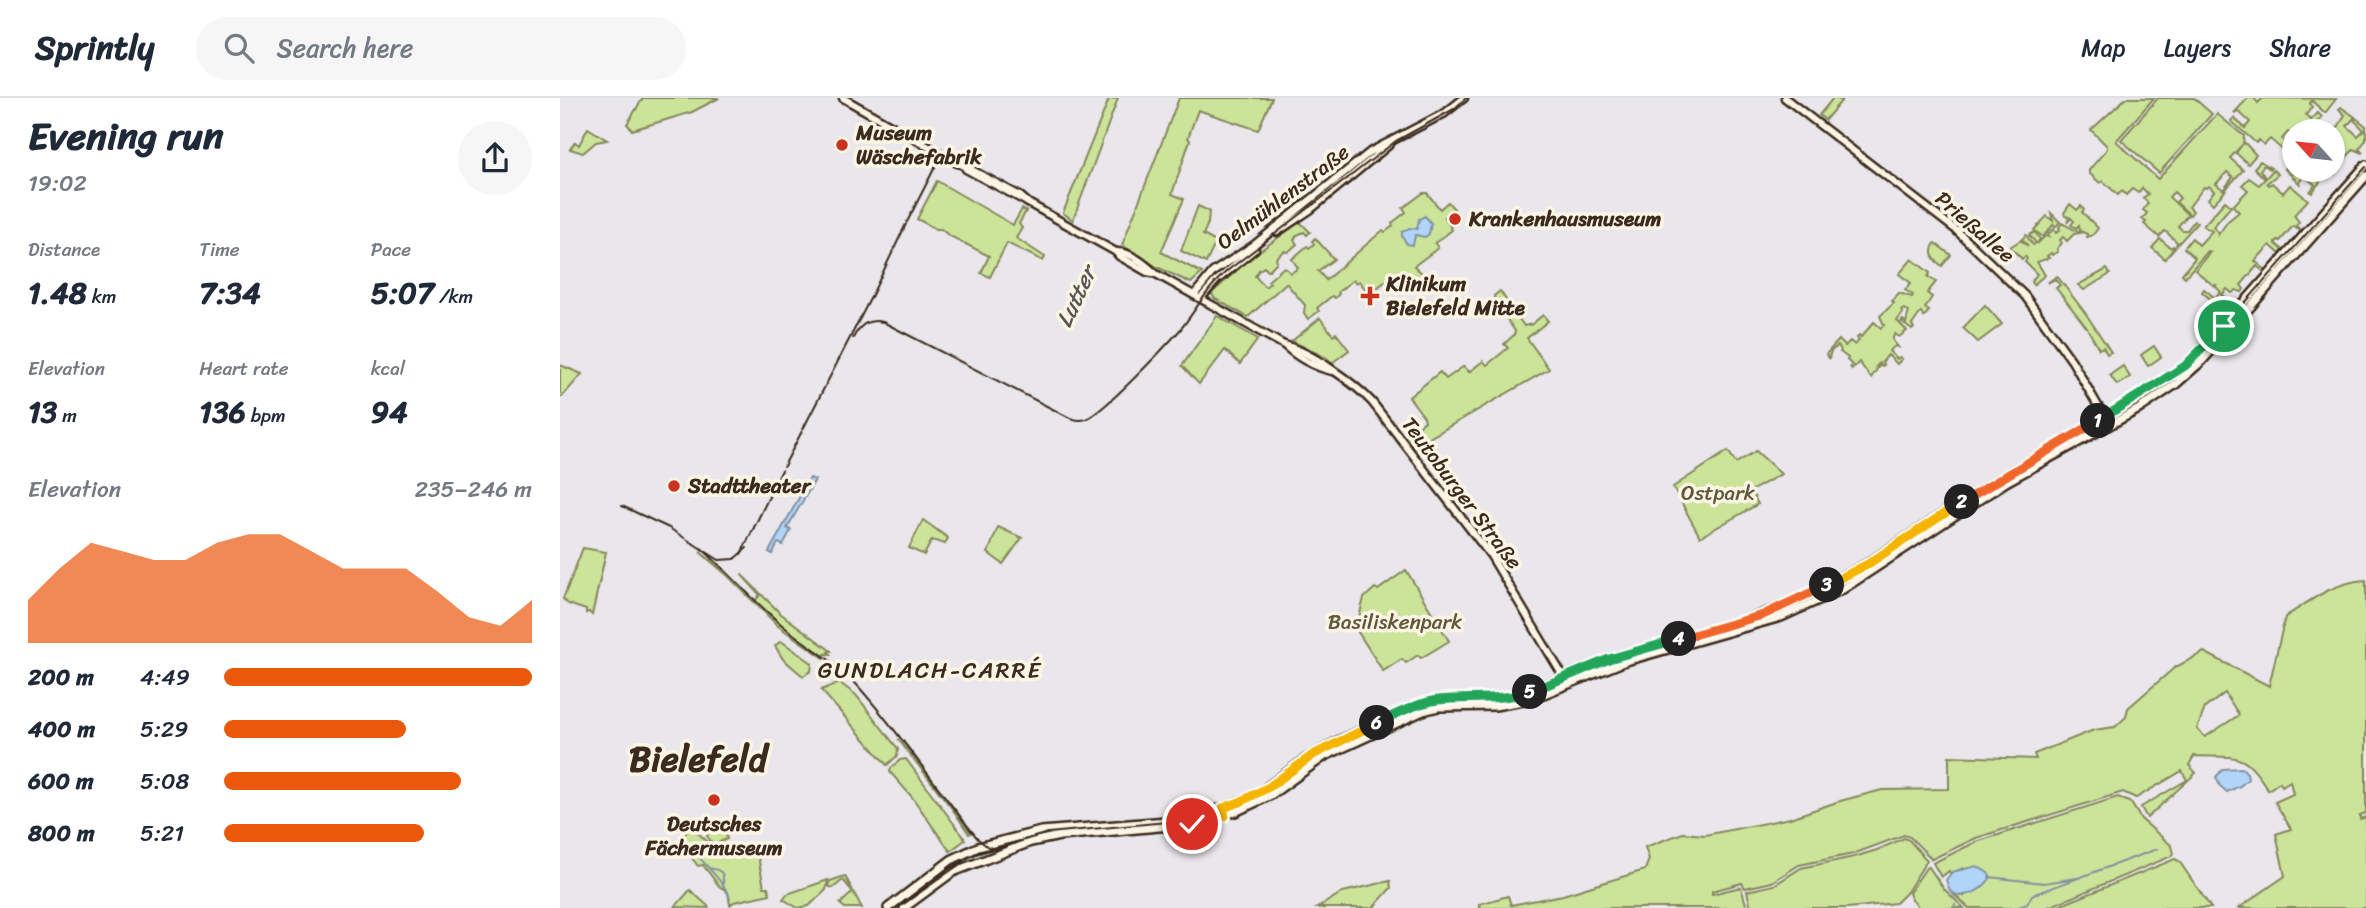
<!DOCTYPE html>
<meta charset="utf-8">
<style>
:root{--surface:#fff;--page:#f6f6f7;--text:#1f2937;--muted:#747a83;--line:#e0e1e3;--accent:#ea580c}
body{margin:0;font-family:Sriracha,sans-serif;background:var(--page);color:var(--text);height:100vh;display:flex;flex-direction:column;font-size:26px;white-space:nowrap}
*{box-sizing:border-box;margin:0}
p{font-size:23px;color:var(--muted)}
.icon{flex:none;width:38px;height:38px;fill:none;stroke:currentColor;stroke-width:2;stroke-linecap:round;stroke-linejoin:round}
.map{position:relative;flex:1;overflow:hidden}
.details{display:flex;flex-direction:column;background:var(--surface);width:560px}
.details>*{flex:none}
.needle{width:46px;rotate:297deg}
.fabs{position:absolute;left:1722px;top:21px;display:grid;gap:14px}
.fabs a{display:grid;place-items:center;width:63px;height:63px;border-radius:50%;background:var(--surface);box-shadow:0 2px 5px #0004;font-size:35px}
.pin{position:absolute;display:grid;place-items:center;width:60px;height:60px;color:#fff;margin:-30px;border:4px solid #fff;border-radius:50%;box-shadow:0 2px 7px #0007}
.km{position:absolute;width:35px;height:35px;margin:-18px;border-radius:50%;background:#222;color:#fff;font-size:19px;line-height:35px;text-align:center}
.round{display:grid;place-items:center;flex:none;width:74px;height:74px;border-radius:37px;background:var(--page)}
.headline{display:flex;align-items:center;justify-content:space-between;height:119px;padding:0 28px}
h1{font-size:38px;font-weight:700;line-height:52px}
.metrics{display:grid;grid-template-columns:repeat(3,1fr);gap:10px;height:119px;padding:7px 28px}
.metrics div{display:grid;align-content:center}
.metrics b{font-size:30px;font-weight:700}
.metrics small{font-size:19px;font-weight:400}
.metrics p{font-size:19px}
.chart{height:196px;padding:14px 28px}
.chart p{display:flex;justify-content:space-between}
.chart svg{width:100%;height:126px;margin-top:7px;fill:var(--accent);opacity:.7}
ul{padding:0 28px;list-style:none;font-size:23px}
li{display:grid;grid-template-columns:112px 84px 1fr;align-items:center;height:52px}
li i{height:18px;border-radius:9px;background:var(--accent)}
header{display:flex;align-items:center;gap:42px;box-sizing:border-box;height:98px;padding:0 35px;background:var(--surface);border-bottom:2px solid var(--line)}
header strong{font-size:33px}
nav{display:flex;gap:38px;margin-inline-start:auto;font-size:24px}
.search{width:490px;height:63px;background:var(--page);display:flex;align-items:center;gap:18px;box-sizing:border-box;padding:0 24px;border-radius:38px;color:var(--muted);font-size:26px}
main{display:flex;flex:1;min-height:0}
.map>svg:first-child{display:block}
</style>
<header>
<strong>Sprintly</strong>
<div class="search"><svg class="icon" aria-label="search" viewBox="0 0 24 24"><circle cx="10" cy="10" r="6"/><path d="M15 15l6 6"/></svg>Search here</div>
<nav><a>Map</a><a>Layers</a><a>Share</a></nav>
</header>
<main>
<section class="details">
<div class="headline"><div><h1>Evening run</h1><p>19:02</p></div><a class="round"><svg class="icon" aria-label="share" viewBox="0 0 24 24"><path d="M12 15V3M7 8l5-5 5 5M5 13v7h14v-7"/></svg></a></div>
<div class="metrics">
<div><p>Distance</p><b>1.48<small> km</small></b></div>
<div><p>Time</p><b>7:34</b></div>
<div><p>Pace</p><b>5:07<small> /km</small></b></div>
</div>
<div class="metrics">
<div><p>Elevation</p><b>13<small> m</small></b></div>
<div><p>Heart rate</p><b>136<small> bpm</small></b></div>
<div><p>kcal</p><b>94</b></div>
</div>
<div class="chart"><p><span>Elevation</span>235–246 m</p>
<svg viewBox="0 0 160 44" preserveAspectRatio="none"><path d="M0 44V29L10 18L20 9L30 12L40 15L50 15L60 9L70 6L80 6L90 12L100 18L110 18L120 18L130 26L140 35L150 38L160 29V44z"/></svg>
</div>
<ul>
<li><b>200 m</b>4:49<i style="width:100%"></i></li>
<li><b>400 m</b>5:29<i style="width:59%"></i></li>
<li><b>600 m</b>5:08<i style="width:77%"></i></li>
<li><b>800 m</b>5:21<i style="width:65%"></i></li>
</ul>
</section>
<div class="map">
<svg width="1806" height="810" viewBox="0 0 1806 810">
<rect width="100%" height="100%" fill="#e9e7eb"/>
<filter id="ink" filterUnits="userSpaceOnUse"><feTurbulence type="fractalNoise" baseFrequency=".0143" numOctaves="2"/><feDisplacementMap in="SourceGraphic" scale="14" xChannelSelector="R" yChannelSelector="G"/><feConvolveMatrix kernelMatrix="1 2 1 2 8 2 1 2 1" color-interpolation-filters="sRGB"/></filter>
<g filter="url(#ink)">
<g fill="#cce499" stroke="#84875c" stroke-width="2" fill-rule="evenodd">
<polygon points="83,0 159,0 132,14 72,32 67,26"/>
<polygon points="558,0 513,122 503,115 549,1"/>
<polygon points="619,0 712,0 698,32 638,12 628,40 630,42 612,96 624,101 601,154 642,175 631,185 597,169 562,147"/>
<polygon points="1273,0 1282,2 1265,22 1259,17"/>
<polygon points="1566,0 1594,0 1556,43 1598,81 1657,16 1684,38 1683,46 1685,45 1696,57 1688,66 1676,55 1682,47 1670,60 1683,72 1665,92 1664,91 1673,79 1667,74 1656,86 1665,93 1653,106 1648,101 1654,93 1649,88 1646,90 1644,89 1629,109 1633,113 1630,117 1616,104 1620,100 1614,94 1609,99 1628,117 1618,128 1622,132 1627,132 1634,123 1637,125 1616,148 1617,144 1605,133 1599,139 1584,126 1586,124 1582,121 1587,115 1583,112 1588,105 1583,100 1588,96 1582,90 1578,95 1572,91 1566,97 1562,93 1558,97 1543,83 1540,85 1529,75 1529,72 1547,51 1547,48 1531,32"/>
<polygon points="1598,0 1634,0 1652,16 1599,75 1561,42"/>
<polygon points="1688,0 1694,0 1698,5 1703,0 1776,1 1765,15 1752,3 1750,5 1752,9 1746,17 1751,22 1758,15 1762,19 1749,33 1734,33 1734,38 1728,34 1722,41 1729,47 1725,54 1710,41 1704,47 1699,42 1696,45 1671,23 1674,20 1685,30 1690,24 1678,13 1674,15"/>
<polygon points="1781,9 1795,19 1787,28 1798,38 1804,32 1794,22 1796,20 1806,28 1806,42 1799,51 1803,55 1794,51 1781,65 1782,66 1774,77 1772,75 1768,80 1764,78 1752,95 1750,94 1755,87 1745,78 1739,84 1741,87 1725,71 1730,66 1728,69 1734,75 1737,72 1773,72 1771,33 1773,31 1776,33 1785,17 1779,11"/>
<polygon points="28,30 47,42 36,44 23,55 10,51 15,44 19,47"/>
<polygon points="1700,63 1711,70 1710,71 1704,67 1700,72 1706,80 1713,72 1718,76 1707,85 1709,87 1712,85 1723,95 1730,87 1748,102 1734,117 1739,124 1736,128 1741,132 1740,133 1733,128 1720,143 1718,142 1715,145 1723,152 1720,156 1710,147 1695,163 1706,172 1704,174 1697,168 1681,187 1684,191 1682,194 1676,192 1672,195 1667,191 1661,198 1663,197 1675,208 1670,213 1666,214 1642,194 1644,191 1655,200 1661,194 1655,188 1656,187 1653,187 1635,172 1650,154 1648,153 1625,179 1622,176 1635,160 1624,150 1632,140 1639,147 1652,133 1643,128 1665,103 1671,108 1653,129 1658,134 1658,137 1668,123 1679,114 1673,108 1688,92 1682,87 1689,80 1699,87 1705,81 1694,70"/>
<polygon points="377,83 453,127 462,111 466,113 459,126 462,130 456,140 485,159 483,163 447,145 430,179 421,175 429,158 388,137 381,131 376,131 357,121"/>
<polygon points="863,95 867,95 880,111 888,104 894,111 885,119 892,132 875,145 878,150 854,168 863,176 858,180 855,177 852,179 847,175 842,177 839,173 809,196 799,183 796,185 793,182 778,194 779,196 775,200 772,198 757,210 759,213 748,221 744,215 745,207 726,185 688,219 654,200 652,195 694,157 740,124 750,134 747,137 744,134 737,137 734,142 737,146 728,154 724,153 716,160 717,164 708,173 704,169 699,172 695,178 705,189 710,185 708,183 724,169 731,175 738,170 732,161 747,148 749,150 754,146 752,143 755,140 774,161 758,173 766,182 823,132 825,134 833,128 832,125 846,114 843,110"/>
<polygon points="1510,106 1517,112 1521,108 1524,112 1522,114 1538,130 1533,137 1527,139 1527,136 1520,133 1519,127 1516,130 1511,127 1514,123 1511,120 1507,125 1509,119 1505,118 1504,115"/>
<polygon points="638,108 649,113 648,125 643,137 656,144 646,165 621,153"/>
<polygon points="1491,115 1500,124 1495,129 1493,127 1483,139 1474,132 1487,118 1493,123"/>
<polygon points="1502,125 1520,135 1514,136 1507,143 1503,139 1500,142 1502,145 1497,151 1498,154 1492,157 1491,155 1487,158 1489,160 1477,164 1485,177 1473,187 1471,184 1477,176 1465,164 1467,161 1465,158 1462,161 1450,149 1461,142 1468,148 1462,141 1466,137 1473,147 1476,145 1469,137 1475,134 1480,141 1477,146 1485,138 1489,139 1488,136 1494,131 1496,135 1500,132 1499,129"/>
<polygon points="1600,141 1611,150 1613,148 1615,149 1605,161 1592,150"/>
<path d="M1375,145L1391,157L1382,168C1374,162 1368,155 1375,145Z"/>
<polygon points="1352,161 1370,175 1368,179 1376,184 1367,195 1372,199 1365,210 1369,213 1364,219 1361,214 1352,227 1354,230 1352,232 1341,224 1343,222 1346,225 1349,213 1344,211 1341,213 1343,215 1337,223 1347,233 1339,239 1335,236 1333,239 1333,243 1338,249 1335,248 1329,253 1337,261 1340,259 1342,261 1337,266 1328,257 1322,264 1324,267 1322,268 1319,265 1316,269 1319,268 1311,280 1299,264 1292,271 1290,269 1292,267 1287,262 1288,260 1280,254 1281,252 1278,248 1271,253 1269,260 1266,256 1279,242 1285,248 1290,243 1295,247 1299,242 1297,240 1299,237 1301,239 1314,224 1321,230 1324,227 1320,218 1334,205 1332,203 1339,195 1352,199 1353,197 1345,192 1351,185 1339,176"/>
<polygon points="1547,171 1550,176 1524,192 1518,187"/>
<polygon points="1497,178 1526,216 1551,254 1547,256 1543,249 1539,251 1527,230 1496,190 1500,187 1495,181 1487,185"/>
<polygon points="940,193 964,228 972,226 983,217 988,223 967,240 989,271 857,347 852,347 845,339 865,323 864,319 849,299 880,274 886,281 904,268 909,274 923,263 927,267 948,250 944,246 954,237 955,233 935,204 934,198"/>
<polygon points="1425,207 1442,226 1418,244 1403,230"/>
<polygon points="657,218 698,241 680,266 665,252 639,286 622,268"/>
<polygon points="760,220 773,237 776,235 789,252 772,265 767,260 732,243"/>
<polygon points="1594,248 1601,259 1588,268 1581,257"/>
<polygon points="0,267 22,276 2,299 0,299"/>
<polygon points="1563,268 1570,279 1557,287 1550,277"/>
<polygon points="1168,353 1176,365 1196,353 1221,376 1191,393 1198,406 1140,439 1113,389"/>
<polygon points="363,422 388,440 385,446 372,442 364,457 349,450"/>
<polygon points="438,429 462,440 443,466 428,455"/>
<polygon points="23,450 46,454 32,517 29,514 26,515 26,512 8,506 3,501"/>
<polygon points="140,454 165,473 195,503 200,497 181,476 220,515 271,553 268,554 270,556 265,556 264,560 218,528 168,478"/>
<polygon points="846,472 889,543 861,560 858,557 846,565 842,561 823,573 796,531 804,500 815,490 818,492"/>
<path d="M1806,482V715L1800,717V721L1806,719V810H1679L1725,778L1716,736L1731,731L1715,704L1733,696L1730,683L1722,688L1720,684L1708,692C1684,652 1676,660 1634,658L1629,667L1636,675L1587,720L1581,709L1627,682L1622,673L1576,700L1563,694L1416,740L1372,761L1350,739L1344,737L1293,756L1239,767L1212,784L1185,790L1182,785L1152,793V796L1181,789L1187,810H918L921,809L919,806L948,798L951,807L1003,797L1085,772L1089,761L1085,749L1123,735L1145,737L1230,720L1280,703L1322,692L1389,691V658L1476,661L1474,656L1534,632L1555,629L1566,619L1568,610L1614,570L1644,554L1709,588L1725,519C1751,502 1774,484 1806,482ZM1665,595L1679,617L1645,639L1637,631L1645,610Z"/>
<polygon points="221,543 252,565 251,573 243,578 223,561 215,548"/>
<polygon points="280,585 296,597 338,651 337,658 327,667 261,592"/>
<polygon points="338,641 374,684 411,735 409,736 393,712"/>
<polygon points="346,661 403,738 405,742 390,753 352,699 330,674 331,670 340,662"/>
<polygon points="1558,699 1571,705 1581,721 1612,748 1614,756 1612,758 1486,810 1409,810 1392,795 1404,798 1403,770 1391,776 1389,773 1381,779 1373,765 1416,744"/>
<polygon points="130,728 156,751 171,756 173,747 177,748 176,756 179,747 200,753 202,758 198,759 204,789 208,789 210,796 174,804 170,807 168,794 159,788 143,767 138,768 120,745"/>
<polygon points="165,732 167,741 160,744 165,747 164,753 156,750 147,738 149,734"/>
<polygon points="1344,740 1349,742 1367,762 1347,794 1336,805 1287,810 1191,810 1187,793 1214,787 1241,770 1294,759 1317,752"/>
<polygon points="1615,761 1619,763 1651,810 1494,810"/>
<polygon points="1369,769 1384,791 1404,810 1359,810 1351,800 1349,795 1366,770"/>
<polygon points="285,778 302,810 285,810 280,806 293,794 283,782 273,790 268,788 270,783"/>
<polygon points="268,782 266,792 249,808 238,810 223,801 227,796"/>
<polygon points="830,783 831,790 813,810 757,810 783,794"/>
<polygon points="130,792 149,809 148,810 115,809"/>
</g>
<g fill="#b1d5f9" stroke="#8291a1" stroke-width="2">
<polygon points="865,118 871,125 869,136 865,139 855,137 853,147 847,146 842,138 842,134 849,130 857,131 859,121"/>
<polygon points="250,380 255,382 227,430 231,432 223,447 218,445 212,456 209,454"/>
<polygon points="1682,670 1687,675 1688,681 1680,688 1667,694 1660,688 1656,679 1663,671"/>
<path d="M1417,768L1428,775L1431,779C1422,792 1414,796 1399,798L1390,793L1386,782L1392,774Z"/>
</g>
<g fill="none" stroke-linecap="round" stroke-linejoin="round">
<g stroke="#8291a1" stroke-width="2">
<path d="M126,743C136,759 166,784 170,801"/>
<path d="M149,770C161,772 164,774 163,786"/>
<polyline points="1429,779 1484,785 1517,780"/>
<polyline points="1379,810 1381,810"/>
<polyline points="1394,810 1395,806"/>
<polyline points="1456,810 1467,806 1472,797 1597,751"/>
</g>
<defs>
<g id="secondary">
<polyline points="283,0 397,65"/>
<polyline points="1225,0 1396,132 1465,198 1512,263 1545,320"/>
<polyline points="395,63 460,98 468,105 556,154 559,158 587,174 593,175"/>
<polyline points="406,71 467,104"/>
<polyline points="717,134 750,112 830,46"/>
<path d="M556,154C570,153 586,167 596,176L724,247C737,259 755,269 772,273"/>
<polyline points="634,197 653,174 694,147 810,54 885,15 904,0"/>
<polyline points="641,200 656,183 695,151"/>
<path d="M724,247C751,254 793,284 812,304L931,458L1006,583"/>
</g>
<g id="primary">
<polyline points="328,810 391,762 418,749 481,733 607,723 663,710 696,697 744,662 778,643 852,609 879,602 937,601 961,597 1049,561 1181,524 1236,503 1308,465 1398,406 1557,313 1625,268 1668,223 1806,67"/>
<polyline points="344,810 393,774 471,744 500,738 632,726 675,714 711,697 765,658 863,613 878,609 935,608 969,602 1066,563 1221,519 1283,491 1446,384 1579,311 1616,286 1642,263 1669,233 1806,78"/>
</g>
</defs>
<use href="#secondary" stroke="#3b2a1e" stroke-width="11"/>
<use href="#primary" stroke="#3b2a1e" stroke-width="12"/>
<use href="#secondary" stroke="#fcf5e5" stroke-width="6"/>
<use href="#primary" stroke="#fcf5e5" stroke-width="7"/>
<g stroke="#3b2a1e" stroke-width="2">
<polyline points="347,124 377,65"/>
<path d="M293,240C300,227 308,220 323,224L510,320C515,322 520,323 526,321C544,314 605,249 620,232C637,211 646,191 667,173L836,43L894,11L906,0"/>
<polyline points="224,368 311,199 346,126"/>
<polyline points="62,408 109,430 159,462 174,461 187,450"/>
<path d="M141,450C169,474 193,503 222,527C248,549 272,560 297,587C341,636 377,691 419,742L428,749L437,751"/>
<polyline points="181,456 222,372"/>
<polyline points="396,766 416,756 488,735 607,724 664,711 698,697 762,654 845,613 878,603 937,602 955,600 989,588 1051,562 1182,526 1237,505 1317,462 1452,375 1558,315 1626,271 1806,69"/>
<polyline points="338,810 403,764"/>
</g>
</g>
</g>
<g fill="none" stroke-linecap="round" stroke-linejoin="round" filter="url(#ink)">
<defs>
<polyline id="split-1" points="1538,323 1625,268 1664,228"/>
<polyline id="split-2" points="1402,404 1538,323"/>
<polyline id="split-3" points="1267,487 1308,466 1402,404"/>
<polyline id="split-4" points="1119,541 1203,517 1267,487"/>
<polyline id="split-5" points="970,594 1049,561 1119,541"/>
<path id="split-6" d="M817,625C837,616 857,605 878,602C910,599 940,603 970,594"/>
<polyline id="split-7" points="680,704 709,689 753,657 817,625"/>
<polyline id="split-8" points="632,726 665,718 663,710 680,704"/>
</defs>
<use href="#split-1" stroke="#fff" stroke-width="14"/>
<use href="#split-2" stroke="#fff" stroke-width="14"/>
<use href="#split-3" stroke="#fff" stroke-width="14"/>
<use href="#split-4" stroke="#fff" stroke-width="14"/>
<use href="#split-5" stroke="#fff" stroke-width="14"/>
<use href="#split-6" stroke="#fff" stroke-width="14"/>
<use href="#split-7" stroke="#fff" stroke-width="14"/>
<use href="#split-8" stroke="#fff" stroke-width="14"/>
<use href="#split-1" stroke="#22a559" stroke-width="9"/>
<use href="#split-2" stroke="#f0652b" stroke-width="9"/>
<use href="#split-3" stroke="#f5b400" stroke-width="9"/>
<use href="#split-4" stroke="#f0652b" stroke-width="9"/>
<use href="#split-5" stroke="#22a559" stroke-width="9"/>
<use href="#split-6" stroke="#22a559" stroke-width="9"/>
<use href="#split-7" stroke="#f5b400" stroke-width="9"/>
<use href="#split-8" stroke="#f5b400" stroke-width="9"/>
</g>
<g fill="#c8321e" stroke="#fcf5e5" stroke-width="2.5">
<circle cx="282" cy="47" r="7"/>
<circle cx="895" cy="121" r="7"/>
<path d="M806.5 187.5h7v7h7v7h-7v7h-7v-7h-7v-7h7z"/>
<circle cx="114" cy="388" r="7"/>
<circle cx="154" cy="702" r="7"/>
</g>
<g text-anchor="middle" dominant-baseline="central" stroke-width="7" stroke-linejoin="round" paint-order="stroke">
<g font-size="21" font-weight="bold" fill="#3b2a1e" stroke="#fcf5e5" text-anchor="start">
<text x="296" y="35">Museum<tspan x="296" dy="24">Wäschefabrik</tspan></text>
<text x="909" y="121">Krankenhausmuseum</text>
<text x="826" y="186">Klinikum<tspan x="826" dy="24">Bielefeld Mitte</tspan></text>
<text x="128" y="388">Stadttheater</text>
<text x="154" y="726" text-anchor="middle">Deutsches<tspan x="154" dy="24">Fächermuseum</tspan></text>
</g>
<g font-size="21" fill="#3b2a1e" stroke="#fcf5e5">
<text transform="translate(723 99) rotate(-37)">Oelmühlenstraße</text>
<text transform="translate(1415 129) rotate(41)">Prießallee</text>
<text transform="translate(902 395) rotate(53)">Teutoburger Straße</text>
</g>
<g font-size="21" fill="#5f583d" stroke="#fcf5e5">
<text x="1158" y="395">Ostpark</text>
<text x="835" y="524">Basiliskenpark</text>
</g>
<g font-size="23" font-style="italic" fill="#585555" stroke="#fcf5e5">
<text transform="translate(516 199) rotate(-65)">Lutter</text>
</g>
<g font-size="23" letter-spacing="2" fill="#3b2a1e" stroke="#fcf5e5">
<text x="370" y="572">GUNDLACH-CARRÉ</text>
</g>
<g font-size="35" font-weight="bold" fill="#3b2a1e" stroke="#fcf5e5">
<text x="138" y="661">Bielefeld</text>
</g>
</g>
</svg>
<div class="fabs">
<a><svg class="needle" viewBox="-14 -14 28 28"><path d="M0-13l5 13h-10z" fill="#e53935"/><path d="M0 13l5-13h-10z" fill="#747a83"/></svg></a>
</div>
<div class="pin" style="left:1664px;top:228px;background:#1e9e55"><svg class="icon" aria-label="arrive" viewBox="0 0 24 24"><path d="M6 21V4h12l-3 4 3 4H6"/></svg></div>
<div class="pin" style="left:632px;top:726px;background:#d93025"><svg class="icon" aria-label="check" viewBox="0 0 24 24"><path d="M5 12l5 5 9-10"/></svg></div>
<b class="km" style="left:1538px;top:323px">1</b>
<b class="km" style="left:1402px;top:404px">2</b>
<b class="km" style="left:1267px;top:487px">3</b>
<b class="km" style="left:1119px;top:541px">4</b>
<b class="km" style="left:970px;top:594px">5</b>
<b class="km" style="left:817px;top:625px">6</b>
</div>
</main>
